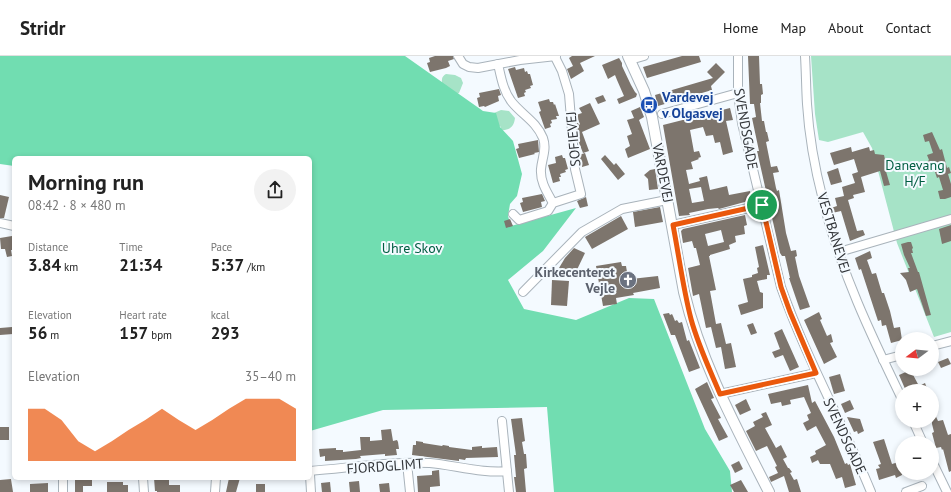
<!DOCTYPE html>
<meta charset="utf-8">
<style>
:root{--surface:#fff;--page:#f2f2f2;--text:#222;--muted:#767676;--line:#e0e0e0;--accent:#ea580c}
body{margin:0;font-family:"PT Sans",sans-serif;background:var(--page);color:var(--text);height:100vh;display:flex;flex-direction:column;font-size:15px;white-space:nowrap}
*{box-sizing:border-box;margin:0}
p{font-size:13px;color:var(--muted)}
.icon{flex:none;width:22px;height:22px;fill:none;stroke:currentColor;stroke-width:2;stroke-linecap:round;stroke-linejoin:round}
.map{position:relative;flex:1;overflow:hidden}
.side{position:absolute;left:12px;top:100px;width:300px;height:324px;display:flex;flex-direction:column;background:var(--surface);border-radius:6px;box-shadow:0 2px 6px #0003}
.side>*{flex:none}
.needle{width:26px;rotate:254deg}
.buttons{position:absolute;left:895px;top:276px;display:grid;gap:8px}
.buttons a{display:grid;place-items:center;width:44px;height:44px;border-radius:50%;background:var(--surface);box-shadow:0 2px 6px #0003;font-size:20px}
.pin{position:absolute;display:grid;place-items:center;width:34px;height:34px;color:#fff;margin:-17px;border:2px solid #fff;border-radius:50%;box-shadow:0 1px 4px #0007}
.round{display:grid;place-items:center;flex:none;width:42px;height:42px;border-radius:21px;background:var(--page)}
.headline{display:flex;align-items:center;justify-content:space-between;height:68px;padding:0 16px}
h1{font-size:22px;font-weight:600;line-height:30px}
.figures{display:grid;grid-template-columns:repeat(3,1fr);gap:6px;height:68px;padding:4px 16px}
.figures div{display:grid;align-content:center}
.figures b{font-size:17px;font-weight:600}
.figures small{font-size:11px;font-weight:400}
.figures p{font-size:11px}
.chart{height:112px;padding:8px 16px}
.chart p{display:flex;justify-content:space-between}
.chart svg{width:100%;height:72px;margin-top:4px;fill:var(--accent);opacity:.7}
header{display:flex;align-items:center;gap:24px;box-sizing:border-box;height:56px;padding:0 20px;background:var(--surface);border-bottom:1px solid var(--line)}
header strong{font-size:19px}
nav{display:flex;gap:22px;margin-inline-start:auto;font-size:14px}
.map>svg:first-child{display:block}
</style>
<header>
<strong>Stridr</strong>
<nav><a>Home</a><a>Map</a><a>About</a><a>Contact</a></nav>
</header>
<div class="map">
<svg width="951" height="436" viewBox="0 0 951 436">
<rect width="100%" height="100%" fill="#f4faff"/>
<g fill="#a6e3c7">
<polygon points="811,0 951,0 951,276 934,281 897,187 872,92 863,76 828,86 819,84 815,58"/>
<path d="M446,18L455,19L461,22L463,27L459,37L454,39L442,29C442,23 441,21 446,18Z"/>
<path d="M501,54L509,55L515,62C514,71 509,75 500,74L501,71L497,69L494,57Z"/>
</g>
<polygon fill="#71ddb1" points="0,0 405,0 483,55 496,57 500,71 513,85 522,118 517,140 510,148 508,160 511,170 576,152 543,195 508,224 524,253 576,264 629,242 654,243 705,373 730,415 732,436 554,436 547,351 383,354 310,375 310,102 14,102 14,110 0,108"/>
<g fill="#7d756d" fill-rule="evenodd">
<polygon points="435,0 453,0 454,3 448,5 450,10 446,12 430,16 427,7 430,6 429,2"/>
<polygon points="572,0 595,0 580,7 584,15 571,23 567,13 573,10 569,2"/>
<polygon points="682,0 699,0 701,6 647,22 643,11"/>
<polygon points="748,0 759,0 760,28 762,28 763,38 761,39 761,47 760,47 762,65 764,65 766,76 767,76 769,85 766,86 771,111 777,110 779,116 773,117 776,132 777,135 779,134 786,177 791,195 796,194 797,200 795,201 799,220 810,251 800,254 789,222 790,222 785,200 782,200 780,197 757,95 759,95 752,62 756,61 754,48 750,48"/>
<polygon points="619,2 622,7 622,10 631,29 635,36 637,38 636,41 619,48 617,43 624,40 617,24 615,19 608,23 602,9"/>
<polygon points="716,7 725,16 711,30 712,34 658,50 655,39 713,22 707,16"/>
<polygon points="515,11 516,14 524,12 525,16 527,15 528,18 530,18 533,29 530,30 531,32 525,34 526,36 524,37 525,40 518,42 508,13"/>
<polygon points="499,33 501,39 498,40 499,45 485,51 484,50 479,51 477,42 480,41 479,37"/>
<polygon points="603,39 606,45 598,48 595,42"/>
<polygon points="549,43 550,46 553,46 554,49 555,48 559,60 556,60 557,63 551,64 552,67 550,68 551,71 545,73 539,56 541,55 538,46"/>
<polygon points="590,47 600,68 582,76 589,95 583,97 578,84 577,65 579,69 580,68 576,59 582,57 579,52"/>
<polygon points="640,51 644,61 639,64 650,93 628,102 625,93 630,90 627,80 632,78 627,64 634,62 631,55"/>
<path d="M730,52L733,64L726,65L733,96L723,99L720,86L715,87L713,79L706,80L703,71L690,74L694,96L699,95L701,101L698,102L699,103L691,106L693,113L686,114L689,128L700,125L699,122L707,120L710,134L727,130L729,139L750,135L752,144L719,153L718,152L708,153L689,157L690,159L679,160L663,69ZM701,131L704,145L692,147L689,133Z"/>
<polygon points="932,76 940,94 942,93 947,112 949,111 951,117 948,118 951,128 951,141 945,143 940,143 938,135 943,134 939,121 937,122 933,110 927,112 924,109 929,104 927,99 933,97 929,85 925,86 923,79"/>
<polygon points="538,84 539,96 534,97 535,98 519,102 516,93 519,92 518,88"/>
<polygon points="851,91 852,96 869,91 870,95 874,94 875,98 884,99 887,112 885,112 890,129 884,130 880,115 861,121 865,136 853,139 854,142 848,144 857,175 863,174 865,179 850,185 841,155 832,157 831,152 837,150 835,142 844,140 842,131 855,127 852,118 858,116 854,103 834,109 830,97"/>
<polygon points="585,97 589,109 582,111 579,99"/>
<polygon points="562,99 563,102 565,102 568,113 565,114 566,116 560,118 561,121 559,121 560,125 553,127 548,109 556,107 555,101"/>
<polygon points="605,99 614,109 616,107 625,118 618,124 601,103"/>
<polygon points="838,112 842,126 831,129 827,116"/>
<polygon points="655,113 658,133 649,134 648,123 644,119 650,114"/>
<polygon points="542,138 545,145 541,146 542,151 523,156 520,147 523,146 522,142"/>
<polygon points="0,139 9,141 4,162 0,162"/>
<polygon points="586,141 588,150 580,152 577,145"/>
<polygon points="660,151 663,166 635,171 633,156"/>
<path d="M745,159L747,169L744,170L745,178L735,180L736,186L729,189L730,193L710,199V200H709L716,234L710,235L716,268L721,267L726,288L731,287L736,311L725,313L721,291L716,292L711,271L706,272L699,238L693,240L688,212L700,209L696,192H694L692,185L683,187L681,175L683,173ZM721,174L724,186L708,190L705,178Z"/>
<polygon points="621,160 628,173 592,193 585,181"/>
<polygon points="510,163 513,170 506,172 504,165"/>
<polygon points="951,169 951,185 942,188 939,173"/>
<polygon points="12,180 12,184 14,184 14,194 11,194 12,200 7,201 5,193 1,193 0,182"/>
<polygon points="908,186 911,186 913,192 912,193 913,197 911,197 918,216 919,216 931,259 926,260 917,233 910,236 906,224 900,217 909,216 908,212 910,212 904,199 901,188"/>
<polygon points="763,189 770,219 767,219 767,223 757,225 760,236 763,237 763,252 741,259 738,249 748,246 743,223 752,221 752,219 758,217 757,212 759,211 755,191"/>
<polygon points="574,192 585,197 574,220 559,212 565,202"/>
<polygon points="870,195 872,202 867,204 872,218 876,217 882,237 884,237 890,255 894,272 900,271 902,284 891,287 886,269 882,270 881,264 878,265 861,213 859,214 855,202"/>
<polygon points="621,206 622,210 626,210 627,216 630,215 631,223 658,220 660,232 633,237 634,239 616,242 617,248 603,250 596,210"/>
<polygon points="552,224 569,225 567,250 551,249"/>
<polygon points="819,256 822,263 820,264 827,280 831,278 833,286 830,287 837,301 824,308 804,264"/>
<polygon points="669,257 670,259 672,258 673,260 675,265 677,264 679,267 682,266 687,285 689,284 700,312 689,316 675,279 671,279 663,258"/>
<polygon points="753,267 757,277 751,279 747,269"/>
<polygon points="12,271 13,278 0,279 0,272"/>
<polygon points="782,273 799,311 790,315 783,299 775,302 772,296 780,293 774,277"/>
<polygon points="948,302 951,308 941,312 938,306"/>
<polygon points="908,315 909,316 911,315 919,330 925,327 928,335 906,335 899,319"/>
<polygon points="840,318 845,335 834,338 829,321"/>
<polygon points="707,326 714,342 711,343 721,362 718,363 728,381 719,385 695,333"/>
<polygon points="808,329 812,347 815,345 834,381 845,408 847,407 848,409 850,408 856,429 845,432 842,421 836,423 830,408 820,408 818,404 812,407 810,401 816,398 815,395 826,389 816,370 807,375 803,367 809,364 807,359 811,357 804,341 790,344 791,348 782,350 781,346 771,348 768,338"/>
<polygon points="746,343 751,354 740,359 735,349"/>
<polygon points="850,344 854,353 845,357 841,348"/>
<polygon points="932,352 938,365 943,364 948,379 951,378 951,415 949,416 943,393 942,394 941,391 936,392 932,377 934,376 932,368"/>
<polygon points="766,356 772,369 765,372 776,392 781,389 787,401 783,403 788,412 789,412 792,416 790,417 794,424 797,423 801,436 789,436 784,420 771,426 769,421 778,417 775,411 777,410 767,390 756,395 746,375 755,370 753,366 763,361 761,358"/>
<polygon points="847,361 860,363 864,375 858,378 857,375 854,376"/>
<polygon points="522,362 525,385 522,386 524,398 526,398 527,412 524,413 526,436 516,436 514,421 516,421 514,399 516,399 511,363"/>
<rect x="0" y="371" width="9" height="13"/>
<polygon points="391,373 393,385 397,384 398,386 399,393 396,393 397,399 385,400 385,398 360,400 361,402 356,403 325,405 325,400 320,401 319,393 336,392 336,394 343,394 343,396 361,394 360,381 370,381 370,385 382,384 381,374"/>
<polygon points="884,383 892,408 902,405 902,419 896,422 895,419 879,424 876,413 880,412 878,409 881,408 873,386"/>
<polygon points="416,385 423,386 423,387 442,390 443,389 449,390 449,391 472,394 472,391 482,390 482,392 497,391 498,401 466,402 465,404 459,403 459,405 412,399 413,389 416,389"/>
<polygon points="739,405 743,413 735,417 731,409"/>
<polygon points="439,414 440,430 430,431 430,436 418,436 417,420 432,419 432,415"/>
<polygon points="75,422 92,422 92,430 83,430 83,436 75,436"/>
<polygon points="154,422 169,422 169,429 180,429 180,436 157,436 157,435 155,435"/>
<polygon points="229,422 240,422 236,436 226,436"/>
<polygon points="11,423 13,436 0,436 0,424"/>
<polygon points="741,424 748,436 734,436 730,429"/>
<polygon points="359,425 360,436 350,436 349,426"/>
<polygon points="107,426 123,426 123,429 128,429 128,436 107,436"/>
<polygon points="330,426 331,436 322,436 321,427"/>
<polygon points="48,427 48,436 30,436 30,428"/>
<polygon points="389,427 390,436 380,436 379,428"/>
<rect x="256" y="428" width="9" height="8"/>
</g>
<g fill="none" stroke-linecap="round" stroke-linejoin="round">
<defs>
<g id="minor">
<polyline points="458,0 463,8 469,11 478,12 520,4 556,0"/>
<path d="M738,0V37L742,67L781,231C806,302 843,367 871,436"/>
<path d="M805,0C806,16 806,32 807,48C809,80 815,113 823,144C840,214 871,279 902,343"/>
<polyline points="630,4 644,0"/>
<path d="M498,8C501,21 503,34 511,45C522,59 536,65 543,82C547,93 542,102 541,113C540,126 547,136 553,147"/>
<polyline points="662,58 738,37"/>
<polyline points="513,158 519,164 548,155 553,147 581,138 575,113 569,38 562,15 555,1"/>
<polyline points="0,167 14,170"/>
<polyline points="673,169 762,149"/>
<polyline points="839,196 951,163"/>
<polyline points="523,236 582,176 622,153 667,144"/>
<polyline points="932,290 951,285"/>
<polyline points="883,304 902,299"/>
<polyline points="720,338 816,317"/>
<polyline points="502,365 509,436"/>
<polyline points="913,365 923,387"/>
<polyline points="932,405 947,436"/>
<polyline points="407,407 410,436"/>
<path d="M310,415C349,412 391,405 430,407C453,409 485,418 507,415"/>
<polyline points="310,419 311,436"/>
<polyline points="63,422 63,436"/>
<polyline points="143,422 144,436"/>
<polyline points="215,436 216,422"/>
<polyline points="906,436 922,430"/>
</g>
<path id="tertiary" d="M628,0L644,35L652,61L684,236C701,307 736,371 769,436"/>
</defs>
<use href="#minor" stroke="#a9b3bb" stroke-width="10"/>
<use href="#tertiary" stroke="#a9b3bb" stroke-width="12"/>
<use href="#minor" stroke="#fff" stroke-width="8"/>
<use href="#tertiary" stroke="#fff" stroke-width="10"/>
</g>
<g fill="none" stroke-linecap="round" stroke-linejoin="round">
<defs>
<path id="route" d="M762,149L781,231L790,256L816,317L720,338C710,314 698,289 691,263C683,232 679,200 673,169Z"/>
</defs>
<use href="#route" stroke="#fff" stroke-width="8"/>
<use href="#route" stroke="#ea580c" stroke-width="5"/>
</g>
<defs>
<symbol id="bus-disc" viewBox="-11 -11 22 22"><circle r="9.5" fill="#1a4fb4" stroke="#f4faff"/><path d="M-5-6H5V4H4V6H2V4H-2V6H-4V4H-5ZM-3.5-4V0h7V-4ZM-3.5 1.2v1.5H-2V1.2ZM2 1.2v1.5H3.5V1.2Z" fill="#fff"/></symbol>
<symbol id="church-disc" viewBox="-11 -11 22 22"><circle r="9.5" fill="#6b7280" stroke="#f4faff"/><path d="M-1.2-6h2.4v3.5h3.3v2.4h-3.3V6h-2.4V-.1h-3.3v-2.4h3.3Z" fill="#fff"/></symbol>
</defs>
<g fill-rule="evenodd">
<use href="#bus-disc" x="639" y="39" width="20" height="20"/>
<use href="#church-disc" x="618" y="214" width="20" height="20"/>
</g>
<g text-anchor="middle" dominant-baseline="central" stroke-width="4" stroke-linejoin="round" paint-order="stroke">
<g font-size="14" font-weight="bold" fill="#164399" stroke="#f4faff" text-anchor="start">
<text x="662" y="41">Vardevej<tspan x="662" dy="16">v Olgasvej</tspan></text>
</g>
<g font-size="14" fill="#323539" stroke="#f4faff">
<text transform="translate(746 73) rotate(80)">SVENDSGADE</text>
<text transform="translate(573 83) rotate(-95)">SOFIEVEJ</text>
<text transform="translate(663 117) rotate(79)">VARDEVEJ</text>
<text transform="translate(834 177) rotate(73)">VESTBANEVEJ</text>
<text transform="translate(845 380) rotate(65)">SVENDSGADE</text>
<text transform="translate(385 410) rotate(-4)">FJORDGLIMT</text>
</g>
<g font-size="14" fill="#015e42" stroke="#f4faff">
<text x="915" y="109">Danevang<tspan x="915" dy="16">H/F</tspan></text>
<text x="412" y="192">Uhre Skov</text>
</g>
<g font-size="14" font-weight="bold" fill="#5b616d" stroke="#f4faff" text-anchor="end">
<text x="615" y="216">Kirkecenteret<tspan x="615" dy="16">Vejle</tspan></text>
</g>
</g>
</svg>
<div class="buttons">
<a><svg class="needle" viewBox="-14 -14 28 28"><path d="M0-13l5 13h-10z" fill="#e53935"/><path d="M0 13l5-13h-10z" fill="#767676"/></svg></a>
<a>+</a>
<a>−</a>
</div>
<div class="pin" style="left:762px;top:149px;background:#1e9e55"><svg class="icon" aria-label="arrive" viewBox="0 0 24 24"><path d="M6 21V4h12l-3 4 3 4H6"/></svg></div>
<section class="side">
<div class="headline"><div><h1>Morning run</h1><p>08:42 · 8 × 480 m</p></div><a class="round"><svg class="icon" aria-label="share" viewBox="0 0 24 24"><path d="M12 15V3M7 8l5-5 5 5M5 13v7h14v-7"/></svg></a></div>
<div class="figures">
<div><p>Distance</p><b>3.84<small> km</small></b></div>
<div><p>Time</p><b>21:34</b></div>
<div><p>Pace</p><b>5:37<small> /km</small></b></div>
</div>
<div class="figures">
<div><p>Elevation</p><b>56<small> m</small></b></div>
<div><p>Heart rate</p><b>157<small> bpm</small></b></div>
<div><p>kcal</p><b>293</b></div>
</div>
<div class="chart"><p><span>Elevation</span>35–40 m</p>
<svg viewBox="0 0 160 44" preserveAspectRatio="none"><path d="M0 44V12L10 12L20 19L30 32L40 38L50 32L60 25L70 19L80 12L90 19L100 25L110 19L120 12L130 6L140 6L150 6L160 12V44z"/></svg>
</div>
</section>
</div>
